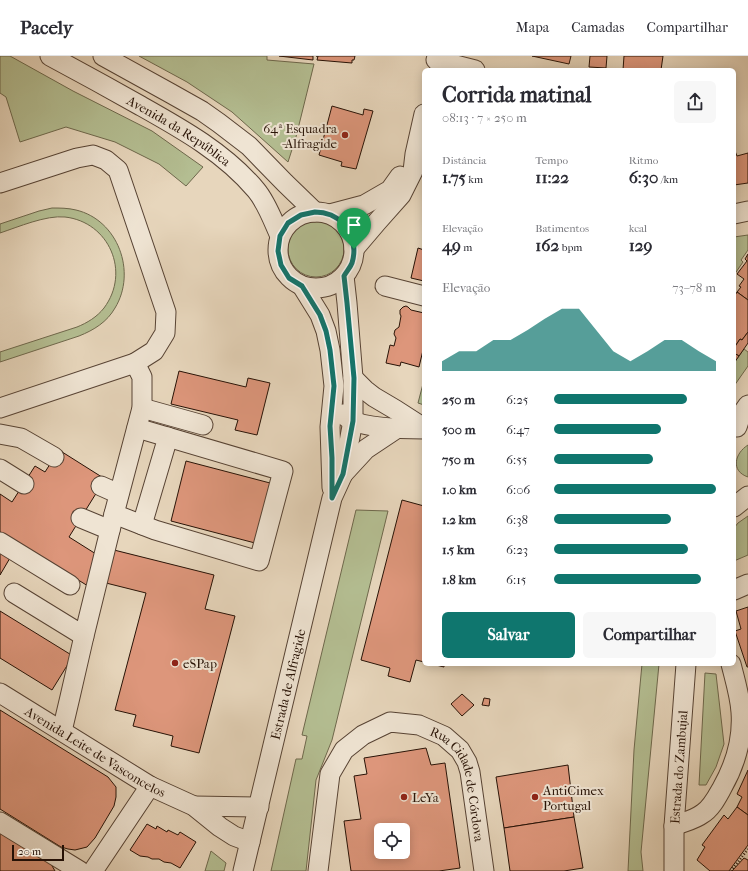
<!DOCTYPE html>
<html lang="pt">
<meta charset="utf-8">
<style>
:root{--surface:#fff;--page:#f7f7f7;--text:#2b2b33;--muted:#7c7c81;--line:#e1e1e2;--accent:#0f766e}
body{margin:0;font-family:"IM FELL French Canon",serif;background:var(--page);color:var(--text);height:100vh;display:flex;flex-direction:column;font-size:15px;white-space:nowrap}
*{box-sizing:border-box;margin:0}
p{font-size:13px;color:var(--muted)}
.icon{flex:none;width:22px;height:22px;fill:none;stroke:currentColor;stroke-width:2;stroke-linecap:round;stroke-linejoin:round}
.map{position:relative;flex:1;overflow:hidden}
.panel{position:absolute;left:422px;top:12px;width:314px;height:598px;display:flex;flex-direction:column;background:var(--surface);border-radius:6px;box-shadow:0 2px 10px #0003}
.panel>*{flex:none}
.buttons{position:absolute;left:374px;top:767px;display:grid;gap:8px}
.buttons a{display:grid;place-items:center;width:36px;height:36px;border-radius:6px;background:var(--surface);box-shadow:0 2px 10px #0003;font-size:20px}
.scale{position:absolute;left:12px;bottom:10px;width:52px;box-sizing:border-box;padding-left:4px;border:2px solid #271206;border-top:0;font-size:11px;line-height:14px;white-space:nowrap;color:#271206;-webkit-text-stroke:3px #efe4d3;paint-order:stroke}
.pin{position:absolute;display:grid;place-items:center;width:34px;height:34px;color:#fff;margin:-41px -17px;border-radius:50% 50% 50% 0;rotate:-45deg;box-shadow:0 0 4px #0007}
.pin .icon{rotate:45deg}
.round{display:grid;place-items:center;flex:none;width:42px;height:42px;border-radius:6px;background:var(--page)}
.overview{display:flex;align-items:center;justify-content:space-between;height:68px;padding:0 20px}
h1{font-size:22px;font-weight:700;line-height:30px}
.stats{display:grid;grid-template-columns:repeat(3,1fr);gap:6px;height:68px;padding:4px 20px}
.stats div{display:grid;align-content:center}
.stats b{font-size:17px;font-weight:700}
.stats small{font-size:11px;font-weight:400}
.stats p{font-size:11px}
.chart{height:112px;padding:8px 20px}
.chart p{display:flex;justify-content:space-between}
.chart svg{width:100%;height:72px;margin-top:4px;fill:var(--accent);opacity:.7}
.button{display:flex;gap:8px;margin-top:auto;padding:8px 20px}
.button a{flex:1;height:46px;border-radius:6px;background:var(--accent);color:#fff;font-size:16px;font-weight:700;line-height:46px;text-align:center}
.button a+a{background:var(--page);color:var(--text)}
ul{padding:0 20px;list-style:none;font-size:13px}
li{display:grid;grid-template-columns:64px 48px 1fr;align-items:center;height:30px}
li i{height:10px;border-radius:5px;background:var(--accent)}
header{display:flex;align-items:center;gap:24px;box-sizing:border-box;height:56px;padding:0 20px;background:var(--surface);border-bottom:1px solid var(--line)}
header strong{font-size:19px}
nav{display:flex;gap:22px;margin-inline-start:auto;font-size:14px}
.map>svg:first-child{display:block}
</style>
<header>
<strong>Pacely</strong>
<nav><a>Mapa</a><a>Camadas</a><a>Compartilhar</a></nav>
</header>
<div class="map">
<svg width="748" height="815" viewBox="0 0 748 815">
<rect width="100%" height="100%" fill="#e7d6bc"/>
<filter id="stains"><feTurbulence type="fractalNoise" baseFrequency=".005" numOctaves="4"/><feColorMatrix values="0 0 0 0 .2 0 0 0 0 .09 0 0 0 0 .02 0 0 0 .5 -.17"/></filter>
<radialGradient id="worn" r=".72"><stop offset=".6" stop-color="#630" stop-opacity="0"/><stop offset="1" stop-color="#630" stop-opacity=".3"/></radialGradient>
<g fill="#b4be92" stroke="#6e684c">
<polygon points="0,0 10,0 73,35 152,75 203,111 186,130 159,108 115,86 66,71 20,86 6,41 0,37"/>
<polygon points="139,0 267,0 267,4 314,8 296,81 288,106 232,56 187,26"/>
<path d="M52,152C60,152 68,152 76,154C118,164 137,216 115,252C107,266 94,274 79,280L0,306V296L77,271C87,267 97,261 104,252C131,216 109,166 65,161C46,159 18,171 0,177V168L39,155Z"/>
<circle cx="316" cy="193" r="28"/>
<polygon points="748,179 748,194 741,204 743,206 734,219 734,181"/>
<polygon points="744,293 748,296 748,310 734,330 734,307"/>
<polygon points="424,324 424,349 418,347"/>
<path d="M748,389V421C730,415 735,397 748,389Z"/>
<polygon points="356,454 388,455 332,684 316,724 306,815 271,815 296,703 302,703 307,680 302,679"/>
<polygon points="748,460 748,499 734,505 734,472 738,467"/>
<polygon points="642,608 659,608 641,796 643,815 628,815 634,694"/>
<polygon points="705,617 716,618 724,688 716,711 706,729 699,729"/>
<polygon points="211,795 226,807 224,815 205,815"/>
</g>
<g fill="#dd967b" stroke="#271206" fill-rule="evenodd">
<polygon points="279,0 313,0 313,4"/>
<polygon points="316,0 355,0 354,4 352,4 352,7 317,4 318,0"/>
<polygon points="532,0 571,0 569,8"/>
<polygon points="590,0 607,0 606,12 589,11"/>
<polygon points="624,0 663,0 661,14 623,14"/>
<polygon points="332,50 363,59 364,53 373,55 356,113 341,110 342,106 319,99"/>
<polygon points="734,95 735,95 737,100 748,97 748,127 734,129"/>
<polygon points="418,192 424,194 424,225 411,222"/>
<polygon points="748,198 748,244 737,236 741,231 739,230 744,223 737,218 747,205 745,203"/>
<polygon points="737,236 748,244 748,276 742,284 740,283 734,292 734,241"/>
<polygon points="406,250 408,251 411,254 424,257 424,290 419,311 401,306 400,310 386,307 390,289 394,290 396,282 394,278 395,274 399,271 401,260 400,258 400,254 403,251"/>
<polygon points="748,276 748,287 739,300 734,297 734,292 740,283 742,284"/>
<polygon points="734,297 739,300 734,307"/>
<polygon points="179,315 246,331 248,322 270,327 257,379 235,374 238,364 171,348"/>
<polygon points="59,394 105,423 69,481 96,498 88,530 0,476 0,438 12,446 35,410 45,416"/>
<polygon points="186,405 270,427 255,487 171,465"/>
<polygon points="402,444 424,450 424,606 416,604 410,626 388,620 390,612 361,604"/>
<polygon points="114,494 214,519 205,553 235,560 199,697 171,690 173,680 133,670 136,659 115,654 146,537 106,527"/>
<polygon points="0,496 10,502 0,519"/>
<polygon points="748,551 748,611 747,611 735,575 741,573 736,555"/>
<polygon points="0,555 73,600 52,634 0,602"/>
<polygon points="432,608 444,608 444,611"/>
<polygon points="462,638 474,649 462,660 451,648"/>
<polygon points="484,642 490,643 489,650 482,649"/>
<polygon points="0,654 108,721 116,731 116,741 114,750 95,782 87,791 75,794 68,793 61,791 0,753"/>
<path d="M426,692L431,709L445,707L460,812L439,815H351L344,765L361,763L354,720L367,718L364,702ZM381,774H403V796H381Z"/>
<polygon points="568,709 574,761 504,772 496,721"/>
<polygon points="748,714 748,759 737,751 742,741 737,738"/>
<polygon points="737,751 748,759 748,789 729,815 710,815 697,804 705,791 702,789 724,759 728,763"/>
<polygon points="574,761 583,812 564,815 510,815 504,772"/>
<polygon points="147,768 156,773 157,770 167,776 168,774 178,779 180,776 196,786 180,812 171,807 164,806 159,803 152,803 148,801 140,800 130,794"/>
<polygon points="0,777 51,808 55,815 0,815"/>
<polygon points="744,802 748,804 748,815 732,815"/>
</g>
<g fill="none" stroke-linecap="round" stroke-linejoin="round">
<defs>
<g id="minor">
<path id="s1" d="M50,0C80,16 111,33 141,50C182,73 225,97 256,134C267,147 273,165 280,180"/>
<polyline points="103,0 170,37 202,55 219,67 249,90 285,127 315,156"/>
<polyline points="436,4 475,14"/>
<polyline points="0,127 77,102 93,99 106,104 118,114 166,256 165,277 154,295 135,307 0,352"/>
<circle cx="316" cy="194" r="38"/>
<polyline points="330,158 364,149 390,134 400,120"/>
<polyline points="734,158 748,155"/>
<polyline points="354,193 377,166 401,139 413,115 415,98 424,58"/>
<polyline points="302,230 320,259 326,275 330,294 334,330 330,371 332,432"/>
<polyline points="385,230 424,240"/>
<polyline points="353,322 365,334 374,341 396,354 424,372"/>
<polyline points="142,352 203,369"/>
<path d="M343,358C355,373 406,373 424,373"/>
<polyline points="737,371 741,359 748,349"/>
<polyline points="0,378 21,382 54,401"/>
<polyline points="0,413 24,428"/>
<polyline points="343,418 366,393 396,373"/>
<polyline points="101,430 119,438"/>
<polyline points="734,451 748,440"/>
<polyline points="114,458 155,474 259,505 283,415 137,372"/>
<polyline points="81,462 110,474"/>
<polyline points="142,469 168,381"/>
<polyline points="0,486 70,529"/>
<polyline points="734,534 748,528"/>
<polyline points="14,537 84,580 114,458 142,352 142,321 135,307"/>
<path id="s2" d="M0,637L150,730L194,750L220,771L234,780L250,786"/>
<polyline points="62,675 70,641 84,580"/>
<polyline points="194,750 259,751"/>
<polyline points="0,766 80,815"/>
<path d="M674,770C683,766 694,764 702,758C711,753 717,741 722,732C735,709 743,683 741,656C740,640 735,624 731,608"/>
<polyline points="93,815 150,730"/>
<path id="s3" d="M243,815L332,442L343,418L353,365V322L347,247L344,220"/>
<path id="s4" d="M318,815L330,718L344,694L363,679L390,666L419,669L444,680L460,694L467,706L470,716L484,815"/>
<path id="s5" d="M674,815V770L686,608"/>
</g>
</defs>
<use href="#minor" stroke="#574334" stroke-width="21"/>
<polyline stroke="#271206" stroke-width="2.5" stroke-dasharray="1 2" stroke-linecap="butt" points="731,815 748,793"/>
<use href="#minor" stroke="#efe4d3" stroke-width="19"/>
</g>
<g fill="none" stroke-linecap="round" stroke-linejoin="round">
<defs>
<path id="route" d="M315,156C320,156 326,157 331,159C349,167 358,187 352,207C350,212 346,216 344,220L347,247L354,322L353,365L343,418L332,442V402L330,370L334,330L330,294L326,275L320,259L302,230L289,222L281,209L278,195L280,180L288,167L301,159Z"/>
</defs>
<use href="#route" stroke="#fff" stroke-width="8"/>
<use href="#route" stroke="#0f766e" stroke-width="5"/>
</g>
<g fill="#8f2418" stroke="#efe4d3" stroke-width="1.5">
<circle cx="345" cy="79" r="4"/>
<circle cx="175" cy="607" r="4"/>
<circle cx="404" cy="741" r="4"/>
<circle cx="535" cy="741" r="4"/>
</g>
<g text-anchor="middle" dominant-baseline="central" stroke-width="4" stroke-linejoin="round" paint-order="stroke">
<g font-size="13" fill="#271206" stroke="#efe4d3" text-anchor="start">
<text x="337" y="72" text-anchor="end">64ª Esquadra<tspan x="337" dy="15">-Alfragide</tspan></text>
<text x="183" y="607">eSPap</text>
<text x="543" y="734">AntiCimex<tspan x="543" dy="15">Portugal</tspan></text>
<text x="412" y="741">LeYa</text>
</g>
<g font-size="13" fill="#271206" stroke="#efe4d3">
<text stroke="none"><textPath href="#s1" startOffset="149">Avenida da República</textPath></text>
<text stroke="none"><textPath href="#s3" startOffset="192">Estrada de Alfragide</textPath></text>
<text stroke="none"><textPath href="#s2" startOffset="112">Avenida Leite de Vasconcelos</textPath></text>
<text stroke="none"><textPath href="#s5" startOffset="104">Estrada do Zambujal</textPath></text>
<text stroke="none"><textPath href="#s4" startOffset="287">Rua Cidade de Córdova</textPath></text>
</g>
</g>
<rect width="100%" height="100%" filter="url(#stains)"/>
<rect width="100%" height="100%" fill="url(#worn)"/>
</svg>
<div class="buttons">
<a><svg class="icon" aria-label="locate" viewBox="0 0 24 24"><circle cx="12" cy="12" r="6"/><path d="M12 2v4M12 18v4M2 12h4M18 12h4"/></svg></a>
</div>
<div class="scale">20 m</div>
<div class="pin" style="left:354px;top:193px;background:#1e9e55"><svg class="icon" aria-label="arrive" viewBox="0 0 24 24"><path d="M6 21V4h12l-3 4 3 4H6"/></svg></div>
<section class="panel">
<div class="overview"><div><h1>Corrida matinal</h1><p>08:13 · 7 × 250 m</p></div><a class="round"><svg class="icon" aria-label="share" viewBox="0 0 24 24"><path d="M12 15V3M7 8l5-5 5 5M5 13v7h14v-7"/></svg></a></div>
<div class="stats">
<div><p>Distância</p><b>1.75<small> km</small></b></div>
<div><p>Tempo</p><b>11:22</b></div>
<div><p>Ritmo</p><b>6:30<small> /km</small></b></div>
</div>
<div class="stats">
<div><p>Elevação</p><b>49<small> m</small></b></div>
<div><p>Batimentos</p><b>162<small> bpm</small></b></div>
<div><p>kcal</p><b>129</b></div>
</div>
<div class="chart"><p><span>Elevação</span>73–78 m</p>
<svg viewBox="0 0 160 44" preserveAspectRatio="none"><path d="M0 44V38L10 32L20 32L30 25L40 25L50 19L60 12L70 6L80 6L90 19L100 32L110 38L120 32L130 25L140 25L150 32L160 38V44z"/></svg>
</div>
<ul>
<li><b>250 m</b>6:25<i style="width:82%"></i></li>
<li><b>500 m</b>6:47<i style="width:66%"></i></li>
<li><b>750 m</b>6:55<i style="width:61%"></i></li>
<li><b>1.0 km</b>6:06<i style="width:100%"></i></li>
<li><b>1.2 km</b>6:38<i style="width:72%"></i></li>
<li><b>1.5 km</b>6:23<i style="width:83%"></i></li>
<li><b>1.8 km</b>6:15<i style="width:91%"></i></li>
</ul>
<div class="button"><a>Salvar</a><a>Compartilhar</a></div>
</section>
</div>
